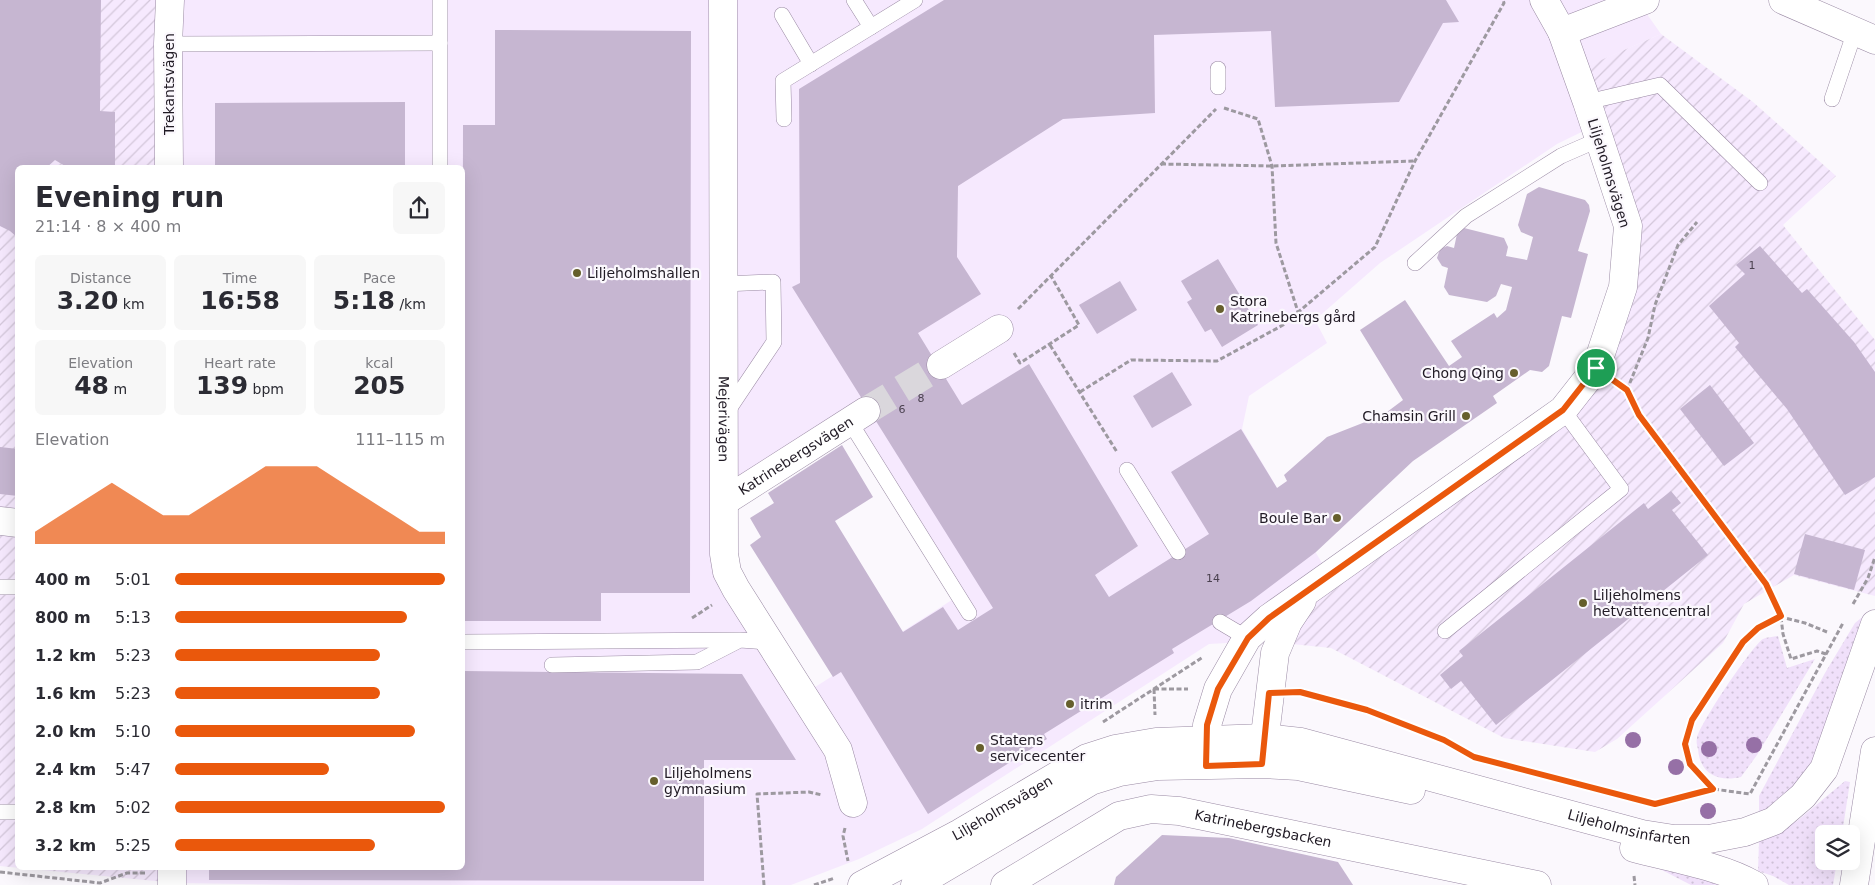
<!DOCTYPE html>
<meta charset="utf-8">
<style>
:root{--surface:#fff;--page:#f7f7f7;--text:#2b2b33;--muted:#7c7c81;--accent:#ea580c}
body{margin:0;font-family:"DejaVu Sans",sans-serif;background:var(--page);color:var(--text);height:100vh;display:flex;flex-direction:column;font-size:19px;white-space:nowrap}
*{box-sizing:border-box;margin:0}
p{font-size:16px;color:var(--muted)}
.icon{flex:none;width:28px;height:28px;fill:none;stroke:currentColor;stroke-width:2;stroke-linecap:round;stroke-linejoin:round}
.map{position:relative;flex:1;overflow:hidden}
.details{position:absolute;left:15px;top:165px;width:450px;height:705px;display:flex;flex-direction:column;background:var(--surface);border-radius:8px;box-shadow:0 5px 20px #0002}
.details>*{flex:none}
.controls{position:absolute;left:1815px;top:825px;display:grid;gap:10px}
.controls a{display:grid;place-items:center;width:45px;height:45px;border-radius:8px;background:var(--surface);box-shadow:0 5px 20px #0002;font-size:25px}
.pin{position:absolute;display:grid;place-items:center;width:42px;height:42px;color:#fff;margin:-21px;border:2px solid #fff;border-radius:50%;box-shadow:0 1px 5px #0007}
.round{display:grid;place-items:center;flex:none;width:52px;height:52px;border-radius:8px;background:var(--page)}
.head{display:flex;align-items:center;justify-content:space-between;height:85px;padding:0 20px}
h1{font-size:28px;font-weight:700;line-height:38px}
.figures{display:grid;grid-template-columns:repeat(3,1fr);gap:8px;height:85px;padding:5px 20px}
.figures div{display:grid;align-content:center;border-radius:8px;background:var(--page);text-align:center}
.figures b{font-size:25px;font-weight:700}
.figures small{font-size:14px;font-weight:400}
.figures p{font-size:14px}
.chart{height:140px;padding:10px 20px}
.chart p{display:flex;justify-content:space-between}
.chart svg{width:100%;height:90px;margin-top:5px;fill:var(--accent);opacity:.7}
ul{padding:0 20px;list-style:none;font-size:16px}
li{display:grid;grid-template-columns:80px 60px 1fr;align-items:center;height:38px}
li i{height:12px;border-radius:6px;background:var(--accent)}
.map>svg:first-child{display:block}
</style>
<div class="map">
<svg width="1875" height="885" viewBox="0 0 1875 885">
<defs>
<pattern id="industrial-furrows" width="10" height="10" patternUnits="userSpaceOnUse" patternTransform="scale(1.25)"><rect width="10" height="10" fill="#f6e9fe"/><path d="M-1 1l2-2M0 10L10 0M9 11l2-2" fill="none" stroke="#d3c7da"/></pattern>
<pattern id="grass-dots" width="8" height="8" patternUnits="userSpaceOnUse" patternTransform="scale(1.25)"><rect width="8" height="8" fill="#f0e0fa"/><path d="M2 2h.1M6 6h.1" fill="none" stroke="#cec0d6" stroke-width="1.8" stroke-linecap="round"/></pattern>
</defs>
<rect width="100%" height="100%" fill="#fbf8fd"/>
<path fill="#f6e9fe" fill-rule="evenodd" d="M172,0H1637L1661,34L1579,70L1598,124L1557,144L1380,263L1315,320L1327,343L1249,396L1242,429L1331,578L1263,641L1209,644L922,829L859,859L791,885H300L176,883V868H462V168L173,167ZM849,423L955,598L801,696L717,535L721,506Z"/>
<g fill="url(#industrial-furrows)">
<polygon points="0,0 172,0 173,167 18,168 18,868 176,868 176,883 0,866"/>
<polygon points="1661,34 1753,102 1836,176 1783,225 1875,340 1875,596 1794,575 1744,604 1723,643 1617,739 1595,752 1504,738 1331,648 1263,641 1570,405 1633,226 1578,70"/>
</g>
<g fill="url(#grass-dots)">
<polygon points="1865,615 1870,619 1814,760 1799,783 1781,801 1759,813 1759,796 1825,673 1855,623"/>
<path d="M1778,636L1787,668L1815,659L1757,755L1741,777C1719,782 1700,775 1698,749C1697,746 1696,741 1697,738C1699,725 1752,646 1763,639C1767,637 1773,637 1778,636Z"/>
<polygon points="1845,781 1850,782 1842,834 1824,834 1824,861 1837,861 1833,885 1789,885 1773,876 1758,871 1759,842 1797,821"/>
<polygon points="1658,863 1723,885 1691,885 1656,867"/>
</g>
<g fill="#c6b6d1">
<polygon points="0,0 101,0 100,111 115,112 115,165 65,166 55,160 46,168 18,168 18,238 10,231 0,226"/>
<polygon points="944,0 1446,0 1459,22 1443,23 1399,102 1275,107 1271,31 1154,35 1155,113 1063,119 958,186 957,257 981,294 918,333 962,405 1029,364 1138,546 1095,575 1109,597 1209,534 1171,472 1241,429 1277,488 1287,481 1284,475 1327,437 1383,415 1403,400 1360,330 1405,300 1449,366 1462,357 1451,341 1494,313 1497,318 1506,310 1512,287 1501,284 1496,296 1487,302 1449,295 1444,287 1448,268 1442,266 1437,258 1440,249 1447,246 1454,248 1457,234 1464,228 1504,238 1508,247 1506,256 1527,260 1533,237 1521,232 1518,225 1527,194 1539,187 1585,200 1589,205 1590,211 1578,251 1588,254 1571,318 1562,316 1549,366 1542,372 1530,370 1493,396 1497,403 1413,461 1316,552 1251,601 1172,649 1174,653 1044,734 1047,739 928,814 841,672 833,677 750,545 761,537 750,518 774,503 768,493 842,445 873,497 835,521 903,632 943,607 958,630 993,608 792,287 800,283 799,89"/>
<polygon points="495,30 691,31 690,593 601,593 601,621 462,621 463,125 495,125"/>
<polygon points="405,102 405,168 215,168 215,103"/>
<polygon points="1760,246 1802,293 1807,289 1854,342 1875,372 1875,477 1845,495 1787,409 1735,347 1739,343 1709,306 1745,274 1736,265"/>
<polygon points="1218,259 1258,325 1222,347 1211,329 1205,332 1187,302 1192,299 1181,281"/>
<polygon points="1120,281 1137,310 1097,334 1079,305"/>
<polygon points="1172,372 1192,405 1152,428 1133,396"/>
<polygon points="1710,385 1754,443 1724,466 1680,409"/>
<polygon points="0,447 18,449 18,496 0,494"/>
<polygon points="1671,491 1681,503 1672,510 1708,555 1496,725 1461,681 1451,689 1440,675 1463,656 1459,651 1644,503 1648,509"/>
<polygon points="1805,534 1865,550 1854,590 1794,574"/>
<polygon points="462,671 742,674 796,760 704,760 704,881 209,880 209,868 462,868"/>
<polygon points="1162,835 1229,838 1338,862 1353,885 1114,885 1116,877"/>
</g>
<g fill="none" stroke-linecap="round" stroke-linejoin="round">
<polyline stroke="#dad7dc" stroke-width="28" stroke-dasharray="28 14" stroke-linecap="butt" points="866,411 941,365"/>
<defs>
<g id="service">
<polyline points="854,0 871,27"/>
<polyline points="782,15 811,64"/>
<polyline points="168,44 440,43"/>
<polyline points="1218,69 1218,87"/>
<polyline points="1832,99 1855,31"/>
<polyline points="1587,102 1660,85 1760,183"/>
<polyline points="784,119 783,81 915,0"/>
<polyline points="440,168 440,0"/>
<polyline points="1415,263 1466,216 1561,156 1600,139"/>
<polyline points="724,284 773,282 774,342 727,412"/>
<polyline points="850,422 969,613"/>
<polyline points="1127,470 1178,552"/>
<polyline points="0,587 18,587"/>
<polyline points="1220,622 1247,638"/>
<polyline points="1445,631 1621,489 1563,410"/>
<polyline points="462,642 740,640 769,642"/>
<polyline points="552,665 697,662 736,642"/>
<polyline points="0,812 18,812"/>
</g>
<g id="minor">
<path id="s1" d="M723,0L724,554L727,572L736,589L838,750L853,803"/>
<polyline points="1783,0 1875,40"/>
<polyline points="1562,32 1645,0"/>
<polyline points="169,168 168,44 170,0"/>
<polyline points="941,365 999,329"/>
<path id="s2" d="M725,501L866,411"/>
<polyline points="0,521 18,523"/>
<polyline points="1262,760 1275,653 1288,622 1302,601"/>
<polyline points="1206,763 1207,725 1218,689 1247,638 1269,618 1563,410 1596,368 1623,287 1628,226 1587,102 1562,32 1544,0"/>
<polyline points="172,868 172,885"/>
<path id="s3" d="M1005,885L1119,816L1151,809L1179,811L1537,885"/>
</g>
<g id="tertiary">
<path d="M1634,848C1671,858 1721,866 1754,885"/>
<path id="s4" d="M862,885L960,833L1087,758L1115,749L1156,742L1264,738L1301,742L1642,834L1674,839H1709L1745,832L1774,821L1803,796L1824,769L1875,624"/>
<polyline points="915,885 1091,781 1120,772 1158,766 1262,764 1298,766 1411,790"/>
</g>
<polyline id="secondary" points="1854,885 1875,751"/>
</defs>
<use href="#service" stroke="#9a8aa4" stroke-width="16"/>
<use href="#minor" stroke="#9a8aa4" stroke-width="29"/>
<use href="#tertiary" stroke="#9a8aa4" stroke-width="29"/>
<use href="#secondary" stroke="#9a8aa4" stroke-width="29"/>
<g stroke="#9d99a0" stroke-width="3" stroke-dasharray="5 2.5" stroke-linecap="butt">
<polyline points="1224,108 1258,119 1272,166 1276,243 1298,312"/>
<polyline points="1161,164 1272,166 1415,161"/>
<polyline points="1018,309 1216,109"/>
<polyline points="1050,345 1117,452"/>
<polyline points="1014,353 1020,363 1079,325 1051,276"/>
<polyline points="1619,385 1627,390 1639,415 1766,584 1781,617 1783,634 1791,659 1817,651 1826,654"/>
<polyline points="1627,390 1648,338 1655,305 1678,245 1697,222"/>
<polyline points="1080,392 1131,360 1217,361 1283,325 1375,247 1415,161 1504,3 1503,0"/>
<polyline points="1853,604 1868,578 1875,557"/>
<polyline points="692,618 712,605"/>
<polyline points="1154,689 1188,689"/>
<polyline points="1154,689 1155,715"/>
<polyline points="1299,693 1367,710 1444,741 1474,757 1655,804 1713,789 1750,794 1843,623"/>
<polyline points="1103,722 1203,657"/>
<polyline points="1713,789 1690,764 1685,744 1692,720 1743,642 1758,628 1781,617 1805,623 1827,632"/>
<polyline points="845,828 843,836 848,861"/>
<polyline points="0,872 100,883 127,873 145,873"/>
<polyline points="1634,876 1635,885"/>
<polyline points="764,885 757,794 809,792 822,795"/>
<polyline points="814,885 835,878"/>
</g>
<use href="#service" stroke="#fff" stroke-width="15"/>
<use href="#minor" stroke="#fff" stroke-width="28"/>
<use href="#tertiary" stroke="#fff" stroke-width="28"/>
<use href="#secondary" stroke="#fff" stroke-width="28"/>
</g>
<g fill="#9670a6">
<circle cx="1633" cy="740" r="8"/>
<circle cx="1754" cy="745" r="8"/>
<circle cx="1709" cy="749" r="8"/>
<circle cx="1676" cy="767" r="8"/>
<circle cx="1708" cy="811" r="8"/>
</g>
<g fill="none" stroke-linecap="round" stroke-linejoin="round">
<defs>
<polygon id="route" points="1596,368 1627,390 1639,415 1766,584 1781,616 1758,628 1743,642 1692,720 1685,744 1690,764 1713,789 1655,804 1474,757 1444,740 1367,710 1300,692 1269,693 1262,764 1206,766 1207,725 1218,689 1248,638 1269,618 1563,410"/>
</defs>
<use href="#route" stroke="#fff" stroke-width="10"/>
<use href="#route" stroke="#ea580c" stroke-width="6"/>
</g>
<g fill="#665f2c" stroke="#fbf8fd" stroke-width="2">
<circle cx="577" cy="273" r="5"/>
<circle cx="1220" cy="309" r="5"/>
<circle cx="1514" cy="373" r="5"/>
<circle cx="1466" cy="416" r="5"/>
<circle cx="1337" cy="518" r="5"/>
<circle cx="1583" cy="603" r="5"/>
<circle cx="1070" cy="704" r="5"/>
<circle cx="980" cy="748" r="5"/>
<circle cx="654" cy="781" r="5"/>
</g>
<g text-anchor="middle" dominant-baseline="central" stroke-width="4.5" stroke-linejoin="round" paint-order="stroke">
<g font-size="11" fill="#4a414f">
<text x="1752" y="265">1</text>
<text x="921" y="398">8</text>
<text x="902" y="409">6</text>
<text x="1213" y="578">14</text>
</g>
<g font-size="14" fill="#201a24" stroke="#fbf8fd">
<text transform="translate(169 84) rotate(-90)">Trekantsvägen</text>
<text transform="translate(1609 173) rotate(73)">Liljeholmsvägen</text>
<text stroke="none"><textPath href="#s1" startOffset="419">Mejerivägen</textPath></text>
<text stroke="none"><textPath href="#s2" startOffset="84">Katrinebergsvägen</textPath></text>
<text stroke="none"><textPath href="#s4" startOffset="160">Liljeholmsvägen</textPath></text>
<text stroke="none"><textPath href="#s4" startOffset="814">Liljeholmsinfarten</textPath></text>
<text stroke="none"><textPath href="#s3" startOffset="280">Katrinebergsbacken</textPath></text>
</g>
<g font-size="14" fill="#201a24" stroke="#fbf8fd" text-anchor="start">
<text x="587" y="273">Liljeholmshallen</text>
<text x="1230" y="301">Stora<tspan x="1230" dy="16">Katrinebergs gård</tspan></text>
<text x="1504" y="373" text-anchor="end">Chong Qing</text>
<text x="1456" y="416" text-anchor="end">Chamsin Grill</text>
<text x="1327" y="518" text-anchor="end">Boule Bar</text>
<text x="1593" y="595">Liljeholmens<tspan x="1593" dy="16">hetvattencentral</tspan></text>
<text x="1080" y="704">itrim</text>
<text x="990" y="740">Statens<tspan x="990" dy="16">servicecenter</tspan></text>
<text x="664" y="773">Liljeholmens<tspan x="664" dy="16">gymnasium</tspan></text>
</g>
</g>
</svg>
<div class="controls">
<a><svg class="icon" aria-label="layers" viewBox="0 0 24 24"><path d="M12 4l9 5-9 5-9-5zM3 14l9 5 9-5"/></svg></a>
</div>
<div class="pin" style="left:1596px;top:368px;background:#1e9e55"><svg class="icon" aria-label="arrive" viewBox="0 0 24 24"><path d="M6 21V4h12l-3 4 3 4H6"/></svg></div>
<section class="details">
<div class="head"><div><h1>Evening run</h1><p>21:14 · 8 × 400 m</p></div><a class="round"><svg class="icon" aria-label="share" viewBox="0 0 24 24"><path d="M12 15V3M7 8l5-5 5 5M5 13v7h14v-7"/></svg></a></div>
<div class="figures">
<div><p>Distance</p><b>3.20<small> km</small></b></div>
<div><p>Time</p><b>16:58</b></div>
<div><p>Pace</p><b>5:18<small> /km</small></b></div>
</div>
<div class="figures">
<div><p>Elevation</p><b>48<small> m</small></b></div>
<div><p>Heart rate</p><b>139<small> bpm</small></b></div>
<div><p>kcal</p><b>205</b></div>
</div>
<div class="chart"><p><span>Elevation</span>111–115 m</p>
<svg viewBox="0 0 160 44" preserveAspectRatio="none"><path d="M0 44V38L10 30L20 22L30 14L40 22L50 30L60 30L70 22L80 14L90 6L100 6L110 6L120 14L130 22L140 30L150 38L160 38V44z"/></svg>
</div>
<ul>
<li><b>400 m</b>5:01<i style="width:100%"></i></li>
<li><b>800 m</b>5:13<i style="width:86%"></i></li>
<li><b>1.2 km</b>5:23<i style="width:76%"></i></li>
<li><b>1.6 km</b>5:23<i style="width:76%"></i></li>
<li><b>2.0 km</b>5:10<i style="width:89%"></i></li>
<li><b>2.4 km</b>5:47<i style="width:57%"></i></li>
<li><b>2.8 km</b>5:02<i style="width:100%"></i></li>
<li><b>3.2 km</b>5:25<i style="width:74%"></i></li>
</ul>
</section>
</div>
